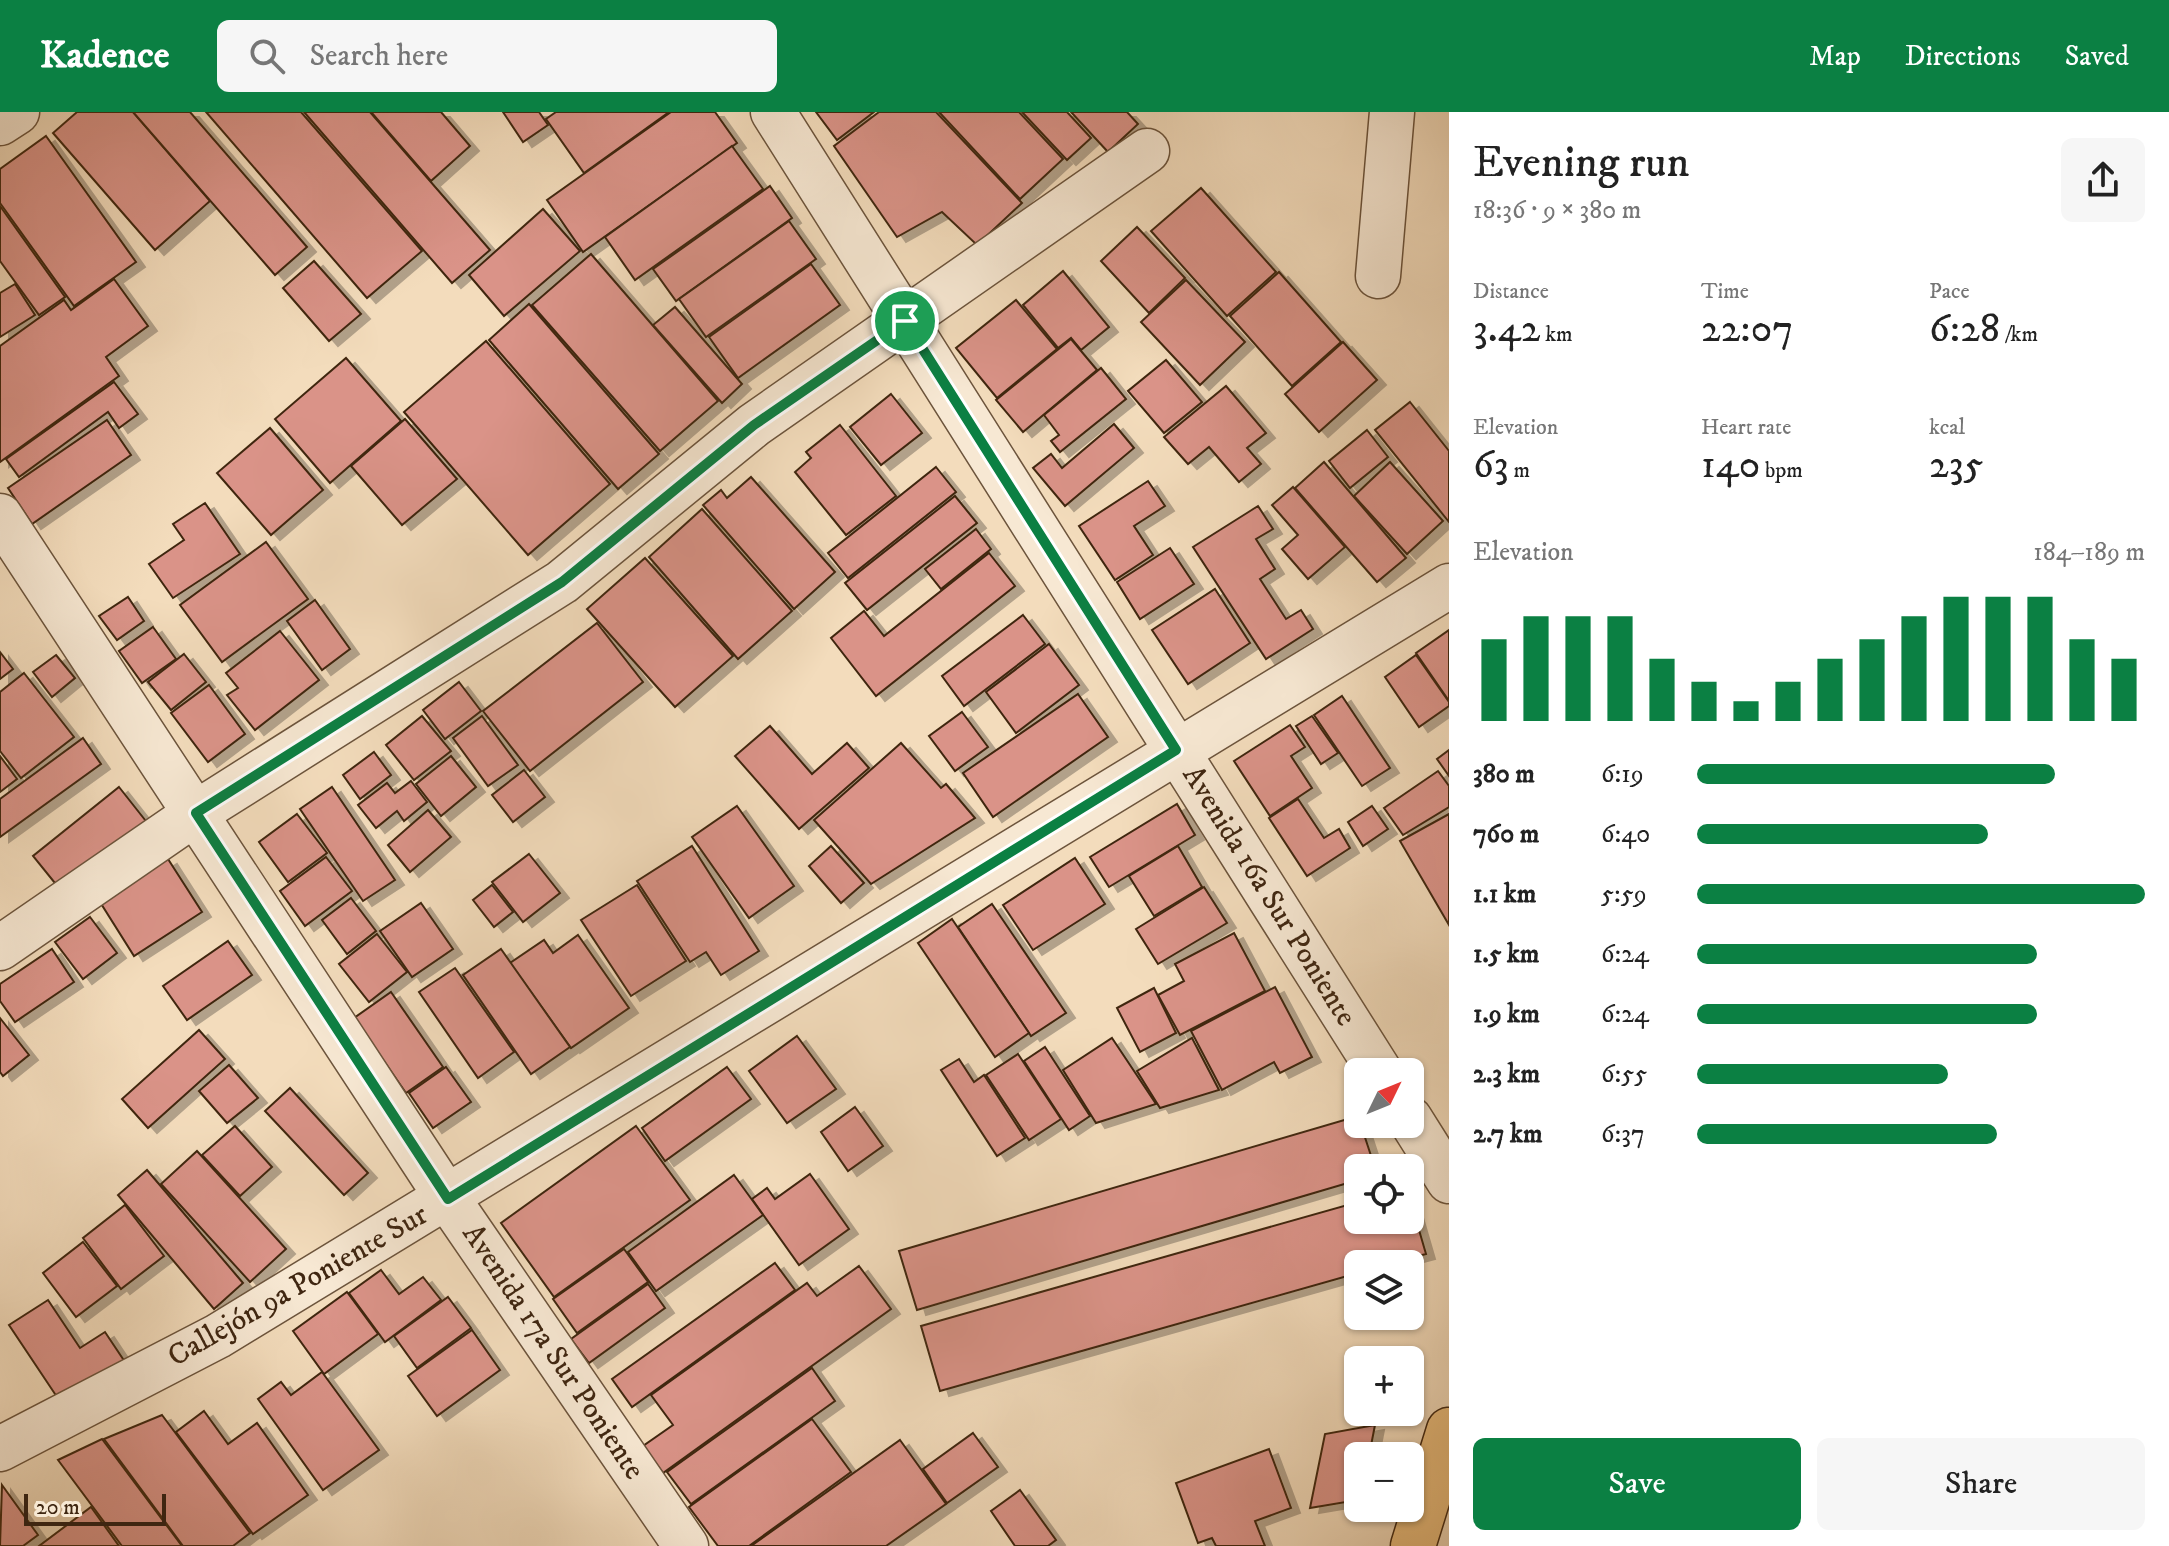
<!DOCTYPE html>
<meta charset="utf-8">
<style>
:root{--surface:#fff;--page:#f6f6f6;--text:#222;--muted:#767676;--accent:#0b8043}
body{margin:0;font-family:"IM FELL DW Pica",serif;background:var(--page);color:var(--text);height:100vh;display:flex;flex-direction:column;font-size:30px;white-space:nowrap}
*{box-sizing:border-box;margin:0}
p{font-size:26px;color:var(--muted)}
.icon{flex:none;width:44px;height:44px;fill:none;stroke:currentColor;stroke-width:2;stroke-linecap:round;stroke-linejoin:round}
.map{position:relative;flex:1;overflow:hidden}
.drawer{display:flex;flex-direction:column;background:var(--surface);width:720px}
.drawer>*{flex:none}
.needle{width:52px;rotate:47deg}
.tools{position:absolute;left:1344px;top:946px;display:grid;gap:16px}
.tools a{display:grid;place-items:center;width:80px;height:80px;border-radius:12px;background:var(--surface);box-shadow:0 2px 6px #0004;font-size:40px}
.scale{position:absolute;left:24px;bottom:20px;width:142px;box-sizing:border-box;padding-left:8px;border:4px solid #3f2611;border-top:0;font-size:22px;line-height:28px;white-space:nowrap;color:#3f2611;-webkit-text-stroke:6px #f7e8d3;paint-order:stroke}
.pin{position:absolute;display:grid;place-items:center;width:68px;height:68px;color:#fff;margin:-34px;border:4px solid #fff;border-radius:50%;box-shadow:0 2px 8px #0007}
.round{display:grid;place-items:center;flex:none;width:84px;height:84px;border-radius:12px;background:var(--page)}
.head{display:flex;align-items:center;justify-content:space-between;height:136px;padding:0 24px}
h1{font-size:44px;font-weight:600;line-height:60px}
.metrics{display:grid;grid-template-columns:repeat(3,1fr);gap:12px;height:136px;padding:8px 24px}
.metrics div{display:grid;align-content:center}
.metrics b{font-size:40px;font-weight:600}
.metrics small{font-size:22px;font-weight:400}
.metrics p{font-size:22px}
.chart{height:224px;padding:16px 24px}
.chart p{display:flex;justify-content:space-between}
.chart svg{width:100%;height:144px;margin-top:8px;stroke:var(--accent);stroke-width:6}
.cta{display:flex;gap:16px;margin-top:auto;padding:16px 24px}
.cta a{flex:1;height:92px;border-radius:12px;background:var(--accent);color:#fff;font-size:32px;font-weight:600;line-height:92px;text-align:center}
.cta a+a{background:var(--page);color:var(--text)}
ul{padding:0 24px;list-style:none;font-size:26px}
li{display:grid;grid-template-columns:128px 96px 1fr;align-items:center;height:60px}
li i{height:20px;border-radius:10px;background:var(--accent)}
header{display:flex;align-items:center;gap:48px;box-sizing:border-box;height:112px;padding:0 40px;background:var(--accent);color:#fff}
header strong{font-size:38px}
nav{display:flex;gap:44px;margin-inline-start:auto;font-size:28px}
.search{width:560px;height:72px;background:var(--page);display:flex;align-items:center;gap:20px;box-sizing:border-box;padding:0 28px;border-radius:12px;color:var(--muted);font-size:30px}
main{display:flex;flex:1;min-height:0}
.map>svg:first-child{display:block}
</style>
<header>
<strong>Kadence</strong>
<div class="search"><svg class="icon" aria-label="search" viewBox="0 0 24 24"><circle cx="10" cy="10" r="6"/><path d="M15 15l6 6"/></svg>Search here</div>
<nav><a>Map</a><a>Directions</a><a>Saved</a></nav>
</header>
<main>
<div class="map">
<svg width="1449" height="1434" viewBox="0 0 1449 1434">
<defs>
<filter id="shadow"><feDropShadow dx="9" dy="5" stdDeviation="0" flood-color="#0004"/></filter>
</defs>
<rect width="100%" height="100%" fill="#f3dcbc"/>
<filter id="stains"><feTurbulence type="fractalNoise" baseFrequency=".0025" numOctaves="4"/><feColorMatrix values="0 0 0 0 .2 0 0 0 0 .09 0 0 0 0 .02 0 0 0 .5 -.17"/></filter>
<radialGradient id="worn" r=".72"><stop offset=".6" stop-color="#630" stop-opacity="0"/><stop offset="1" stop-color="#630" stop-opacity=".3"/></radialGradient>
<g fill="#da9388" stroke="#3f2611" stroke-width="2" filter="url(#shadow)">
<polygon points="77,0 133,0 210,89 155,138 53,21"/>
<polygon points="133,0 190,0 307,135 275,163"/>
<polygon points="206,0 301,0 422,139 367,186"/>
<polygon points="304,0 370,0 490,138 452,171"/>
<polygon points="371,0 441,0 470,34 431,69"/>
<polygon points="503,0 539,0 548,13 523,30"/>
<polygon points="556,0 669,0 584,61 546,7"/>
<polygon points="671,0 715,0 737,31 583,140 547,88"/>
<polygon points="816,0 874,0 837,28"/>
<polygon points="879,0 936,0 1022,91 977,133 942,100 897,125 834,34"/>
<polygon points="939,0 1019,0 1063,47 1020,87"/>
<polygon points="1022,0 1067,0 1091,26 1067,48"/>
<polygon points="1071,0 1127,0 1138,12 1108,40"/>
<polygon points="46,24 136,150 74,194 0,91 0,57"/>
<polygon points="732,34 763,77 635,168 605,125"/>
<polygon points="770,74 792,106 676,189 653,157"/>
<polygon points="1201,76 1276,160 1227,204 1151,119"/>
<polygon points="0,94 65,185 39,203 0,149"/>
<polygon points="543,97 580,139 504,204 469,163"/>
<polygon points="789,109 816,147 706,225 679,187"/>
<polygon points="1137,115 1185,166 1149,201 1101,149"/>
<polygon points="591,142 718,289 660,339 532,193"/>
<polygon points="314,149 361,202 329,229 283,176"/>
<polygon points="811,152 840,193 738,266 709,225"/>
<polygon points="1063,159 1109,215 1081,238 1071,226 1058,236 1023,193"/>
<polygon points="1279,160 1341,230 1292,274 1230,204"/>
<polygon points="114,167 148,214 106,245 119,264 0,350 0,234 64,188 71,198"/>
<polygon points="1186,168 1245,230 1200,273 1141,210"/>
<polygon points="15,172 35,203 0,225 0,181"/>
<polygon points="1016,188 1057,237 997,286 956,236"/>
<polygon points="529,192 659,342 618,377 489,228"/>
<polygon points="675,195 742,272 722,291 653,213"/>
<polygon points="1071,227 1097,258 1023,320 996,288"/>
<polygon points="486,229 610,372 528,443 404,300"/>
<polygon points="1343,230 1377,268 1319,320 1285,282"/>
<polygon points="346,246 401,309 330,371 275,307"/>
<polygon points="1166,248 1202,290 1164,321 1128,279"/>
<polygon points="1101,256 1126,287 1060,340 1051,329 1059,323 1044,303"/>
<polygon points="114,270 138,302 119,316 108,300 19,365 6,347"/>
<polygon points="1226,274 1266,321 1247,336 1261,352 1239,370 1209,335 1188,352 1164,325"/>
<polygon points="891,282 922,321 881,353 850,315"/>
<polygon points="1410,290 1449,339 1449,410 1375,318"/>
<polygon points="405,307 457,367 402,413 351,354"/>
<polygon points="107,308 131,343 32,412 8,376"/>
<polygon points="1114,312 1134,336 1065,394 1033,356 1051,342 1062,356"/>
<polygon points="840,313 896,384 846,423 795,360 811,346 806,340"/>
<polygon points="270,316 323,378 271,423 217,361"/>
<polygon points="1367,318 1388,345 1350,376 1329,349"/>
<polygon points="1324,350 1406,446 1377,470 1295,376"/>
<polygon points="1390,350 1443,409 1407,442 1354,384"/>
<polygon points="936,355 956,380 848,466 828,441"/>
<polygon points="751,365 835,460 794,497 703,393 721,378 727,386"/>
<polygon points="1148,369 1165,394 1134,414 1153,443 1115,468 1079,414"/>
<polygon points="1293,375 1345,435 1308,467 1282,437 1298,423 1272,393"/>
<polygon points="955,384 977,411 867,498 845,471"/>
<polygon points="205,391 240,442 173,486 149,452 184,428 173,412"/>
<polygon points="1258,394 1273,417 1256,427 1275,457 1260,467 1286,507 1301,498 1313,517 1266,547 1193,435"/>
<polygon points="702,397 792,499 738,547 649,445"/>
<polygon points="976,417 991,437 941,477 925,457"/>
<polygon points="266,430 308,487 222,550 180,493"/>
<polygon points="1170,436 1194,472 1140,507 1117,470"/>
<polygon points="989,441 1015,474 876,584 831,526 864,499 884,524"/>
<polygon points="645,446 733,544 675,595 587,497"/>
<polygon points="1215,477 1250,531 1188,572 1152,518"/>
<polygon points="128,485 144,509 117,528 99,504"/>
<polygon points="315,488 350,537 322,558 287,509"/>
<polygon points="1023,503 1045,532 964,594 942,564"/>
<polygon points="597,511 643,570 530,659 483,599"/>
<polygon points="153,515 176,547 142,571 119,539"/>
<polygon points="1449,518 1449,589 1416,541"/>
<polygon points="280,519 319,568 255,618 227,583 238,576 226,561"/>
<polygon points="1049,532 1079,573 1016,621 986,580"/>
<polygon points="0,540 13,557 0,567"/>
<polygon points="184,542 206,570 171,598 148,570"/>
<polygon points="56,543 75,566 52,585 33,560"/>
<polygon points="1416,543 1449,590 1449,594 1419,615 1385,565"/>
<polygon points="24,561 74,625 21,666 0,639 0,580"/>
<polygon points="459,570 481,599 445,627 423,598"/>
<polygon points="209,573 245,622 208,650 171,601"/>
<polygon points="1078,582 1108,625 993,705 963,661"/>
<polygon points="1342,584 1390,656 1362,674 1314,603"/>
<polygon points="962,600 988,635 955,659 929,624"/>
<polygon points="422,604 451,639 414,668 386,633"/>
<polygon points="482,604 518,653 488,674 453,626"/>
<polygon points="1312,604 1338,641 1321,652 1296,614"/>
<polygon points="1290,613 1305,635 1291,644 1312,676 1270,704 1234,649"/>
<polygon points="770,614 812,662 847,631 869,656 799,717 735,644"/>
<polygon points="83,626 101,652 0,725 0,687"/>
<polygon points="901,631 941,676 946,672 975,706 871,772 814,708"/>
<polygon points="1449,638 1449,664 1437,647"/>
<polygon points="374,640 391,663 360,687 343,663"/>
<polygon points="0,644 17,667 0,680"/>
<polygon points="451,644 476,675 441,704 416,672"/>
<polygon points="524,658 545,685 513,710 492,683"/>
<polygon points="1438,659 1449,674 1449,695 1403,723 1384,696"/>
<polygon points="411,669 427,690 404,709 397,699 376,716 358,693 387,671 395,681"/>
<polygon points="119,675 149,713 63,781 33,744"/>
<polygon points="332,675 395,768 363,789 300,697"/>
<polygon points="1298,687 1324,726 1339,717 1350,736 1307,764 1269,706"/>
<polygon points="1177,692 1195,723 1109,775 1090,745"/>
<polygon points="737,694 794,774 749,806 692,725"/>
<polygon points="1372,694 1388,717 1363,734 1348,710"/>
<polygon points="428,698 451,725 410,760 388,733"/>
<polygon points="297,702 327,741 288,770 259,730"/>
<polygon points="1449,702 1449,813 1400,729"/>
<polygon points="692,734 759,839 721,863 706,840 690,850 637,769"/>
<polygon points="831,734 864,771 841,791 809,754"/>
<polygon points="1178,734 1202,775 1154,804 1129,764"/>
<polygon points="529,742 560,781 523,810 492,770"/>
<polygon points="326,745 352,779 305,814 280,779"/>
<polygon points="1075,746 1105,792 1033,838 1003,793"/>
<polygon points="168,747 202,800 134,844 100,790"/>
<polygon points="492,773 513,800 494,815 473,788"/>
<polygon points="637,773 686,849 631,884 581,808"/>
<polygon points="1204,775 1227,811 1158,852 1136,817"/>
<polygon points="351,786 376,819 347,842 322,808"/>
<polygon points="421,791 453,837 412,865 380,819"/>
<polygon points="992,792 1066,901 1031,924 958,815"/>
<polygon points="90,805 117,841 83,867 55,830"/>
<polygon points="952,807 1029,921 995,945 918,831"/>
<polygon points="1234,821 1265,879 1180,923 1158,883 1184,869 1175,852"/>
<polygon points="377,822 407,860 369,890 339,852"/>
<polygon points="578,823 629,896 571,936 510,851 544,828 553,841"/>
<polygon points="228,829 252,863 187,908 163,874"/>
<polygon points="52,837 74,870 15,910 0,889 0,872"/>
<polygon points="501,837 570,935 531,962 463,863"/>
<polygon points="455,856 514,940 478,966 419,880"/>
<polygon points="1275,875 1312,945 1280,961 1274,950 1222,978 1191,919"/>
<polygon points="1154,876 1176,921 1140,940 1117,896"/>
<polygon points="391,880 443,955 406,981 354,906"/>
<polygon points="0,906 29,943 3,964 0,960"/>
<polygon points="199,918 225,947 148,1016 122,987"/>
<polygon points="797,924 836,977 787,1011 749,959"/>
<polygon points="1112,926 1156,992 1096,1011 1063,958"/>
<polygon points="1192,926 1219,978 1160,996 1137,959"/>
<polygon points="1045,935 1090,1004 1069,1018 1024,949"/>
<polygon points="1018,942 1061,1007 1029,1028 986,963"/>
<polygon points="959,947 974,970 984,963 1025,1026 997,1044 941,958"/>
<polygon points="229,953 258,986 227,1011 199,979"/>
<polygon points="446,955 471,990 433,1016 409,981"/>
<polygon points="727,955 751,987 665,1049 642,1016"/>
<polygon points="290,976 368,1061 344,1083 265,999"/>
<polygon points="855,995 883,1034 848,1059 821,1020"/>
<polygon points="1358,1004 1375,1056 1358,1056 1358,1068 917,1198 899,1139"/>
<polygon points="235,1014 272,1055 240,1084 202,1043"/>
<polygon points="636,1014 690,1088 554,1185 501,1111"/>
<polygon points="197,1039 286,1137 250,1170 161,1072"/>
<polygon points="147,1058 243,1171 214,1197 118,1083"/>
<polygon points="810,1062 849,1117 799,1153 752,1087 767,1076 775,1087"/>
<polygon points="734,1063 763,1103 656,1179 628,1140"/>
<polygon points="1410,1087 1426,1142 1388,1152 1358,1152 1358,1161 940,1279 921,1214 1358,1090 1358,1108 1410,1108"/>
<polygon points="125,1093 164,1144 121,1177 83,1126"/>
<polygon points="83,1130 117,1174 76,1205 43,1161"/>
<polygon points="624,1137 648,1170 577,1221 553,1187"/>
<polygon points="775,1151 795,1178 632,1295 612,1267"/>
<polygon points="859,1154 891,1197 663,1361 643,1334 673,1313 651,1283 807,1171 817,1184"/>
<polygon points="381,1158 399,1182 423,1165 441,1188 385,1230 349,1181"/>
<polygon points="648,1172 665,1196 589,1251 571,1227"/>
<polygon points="347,1180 378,1222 324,1262 293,1219"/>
<polygon points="448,1185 471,1216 417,1256 394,1224"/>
<polygon points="48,1188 80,1236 105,1220 127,1253 63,1294 9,1213"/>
<polygon points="472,1218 500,1258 437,1304 408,1264"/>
<polygon points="812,1256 835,1289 691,1392 667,1360"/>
<polygon points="322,1260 379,1338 323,1378 258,1287 281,1270 291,1283"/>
<polygon points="204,1299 228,1332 257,1311 308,1383 253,1422 176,1320"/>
<polygon points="162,1303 250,1421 233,1434 183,1434 104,1327"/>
<polygon points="812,1307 851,1360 749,1434 718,1434 689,1395"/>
<polygon points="1375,1313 1369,1344 1358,1344 1358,1388 1310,1396 1325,1322"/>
<polygon points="973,1321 998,1355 947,1391 923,1357"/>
<polygon points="102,1327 182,1434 122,1434 58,1348"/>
<polygon points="900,1328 946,1392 886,1434 751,1434"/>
<polygon points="1269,1337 1291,1396 1255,1409 1265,1434 1216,1434 1212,1426 1198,1431 1176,1371"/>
<polygon points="2,1373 38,1423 23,1434 0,1434"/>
<polygon points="1020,1378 1056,1428 1048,1434 1015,1434 991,1399"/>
<polygon points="91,1395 119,1434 39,1434"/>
</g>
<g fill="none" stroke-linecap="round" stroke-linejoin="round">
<defs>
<g id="street">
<polyline points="773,0 1380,960"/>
<polyline points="0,11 17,0"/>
<polyline points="1378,164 1392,0"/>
<polyline points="0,404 448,1087 686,1434"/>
<polyline points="0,836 196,701 562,470 754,313 1147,39"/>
<polyline points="1410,1007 1449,1069"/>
<polyline points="0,1337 218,1224 1449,474"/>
</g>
<polyline id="primary" points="1413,1434 1449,1318"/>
</defs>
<use href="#street" stroke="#6c543c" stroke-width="47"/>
<use href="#primary" stroke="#3f2611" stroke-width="47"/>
<use href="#street" stroke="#f7e8d3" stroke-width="44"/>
<use href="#primary" stroke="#eabe7e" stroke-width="44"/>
</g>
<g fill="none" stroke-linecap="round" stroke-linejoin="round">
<defs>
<polygon id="route" points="905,209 1176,638 448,1087 196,701 562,470 754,313"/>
</defs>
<use href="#route" stroke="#fff" stroke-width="16"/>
<use href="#route" stroke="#0b8043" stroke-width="10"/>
</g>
<g text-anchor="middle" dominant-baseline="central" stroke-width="8" stroke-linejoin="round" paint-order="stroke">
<g font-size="30" fill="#3f2611" stroke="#f7e8d3">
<text transform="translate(1269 784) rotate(58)">Avenida 16a Sur Poniente</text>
<text transform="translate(298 1174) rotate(-30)">Callejón 9a Poniente Sur</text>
<text transform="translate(553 1240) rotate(56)">Avenida 17a Sur Poniente</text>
</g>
</g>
<rect width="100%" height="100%" filter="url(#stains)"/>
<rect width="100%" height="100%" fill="url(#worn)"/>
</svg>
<div class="tools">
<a><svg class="needle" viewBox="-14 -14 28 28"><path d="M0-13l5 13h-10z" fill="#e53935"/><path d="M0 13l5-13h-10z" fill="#767676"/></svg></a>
<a><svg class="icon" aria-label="locate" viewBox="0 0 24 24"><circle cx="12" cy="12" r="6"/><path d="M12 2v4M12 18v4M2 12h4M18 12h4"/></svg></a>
<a><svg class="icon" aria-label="layers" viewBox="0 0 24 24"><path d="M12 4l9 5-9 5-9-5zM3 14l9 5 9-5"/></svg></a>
<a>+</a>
<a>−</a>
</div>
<div class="scale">20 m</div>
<div class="pin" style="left:905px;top:209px;background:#1e9e55"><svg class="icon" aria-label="arrive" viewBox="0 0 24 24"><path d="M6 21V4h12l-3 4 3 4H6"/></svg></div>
</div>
<section class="drawer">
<div class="head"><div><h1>Evening run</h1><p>18:36 · 9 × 380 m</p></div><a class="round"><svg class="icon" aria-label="share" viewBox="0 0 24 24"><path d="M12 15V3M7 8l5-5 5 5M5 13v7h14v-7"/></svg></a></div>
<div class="metrics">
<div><p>Distance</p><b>3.42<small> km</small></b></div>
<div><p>Time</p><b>22:07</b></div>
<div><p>Pace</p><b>6:28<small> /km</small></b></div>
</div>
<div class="metrics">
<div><p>Elevation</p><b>63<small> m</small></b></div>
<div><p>Heart rate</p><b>140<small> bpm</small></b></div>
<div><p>kcal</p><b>235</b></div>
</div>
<div class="chart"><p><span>Elevation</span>184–189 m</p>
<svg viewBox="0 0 160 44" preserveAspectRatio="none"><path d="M5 44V19M15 44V12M25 44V12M35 44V12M45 44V25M55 44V32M65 44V38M75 44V32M85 44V25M95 44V19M105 44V12M115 44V6M125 44V6M135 44V6M145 44V19M155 44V25"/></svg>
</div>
<ul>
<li><b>380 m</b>6:19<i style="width:80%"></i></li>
<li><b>760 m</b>6:40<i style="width:65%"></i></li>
<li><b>1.1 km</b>5:59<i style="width:100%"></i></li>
<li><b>1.5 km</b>6:24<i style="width:76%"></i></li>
<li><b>1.9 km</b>6:24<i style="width:76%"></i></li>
<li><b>2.3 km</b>6:55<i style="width:56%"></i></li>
<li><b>2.7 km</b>6:37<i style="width:67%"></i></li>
</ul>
<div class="cta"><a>Save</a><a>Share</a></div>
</section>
</main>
